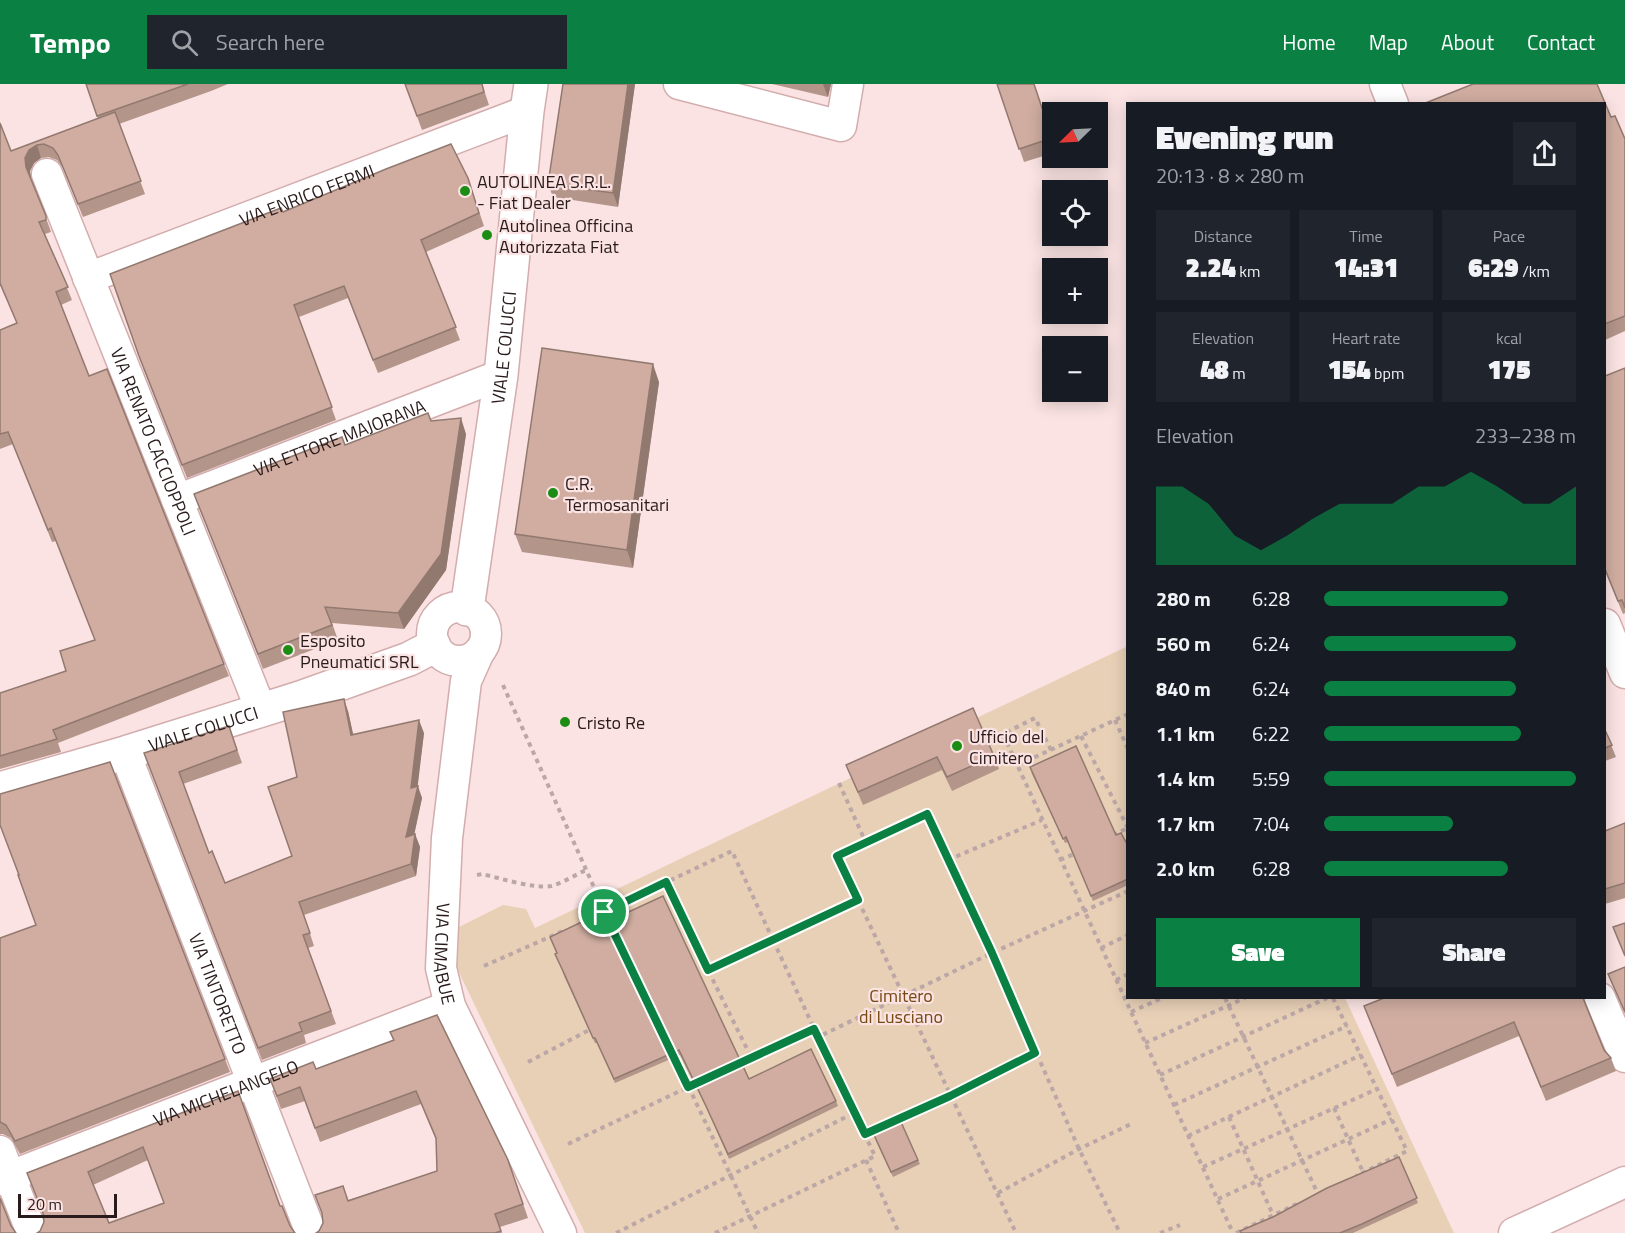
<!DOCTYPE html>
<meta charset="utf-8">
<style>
:root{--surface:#171b24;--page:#20242c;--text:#f1f3f6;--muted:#9ea1a6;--accent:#0b8043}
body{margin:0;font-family:"Titillium Web",sans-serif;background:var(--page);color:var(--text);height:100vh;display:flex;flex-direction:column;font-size:22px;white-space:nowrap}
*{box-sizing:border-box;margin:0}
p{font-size:20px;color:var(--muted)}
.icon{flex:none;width:33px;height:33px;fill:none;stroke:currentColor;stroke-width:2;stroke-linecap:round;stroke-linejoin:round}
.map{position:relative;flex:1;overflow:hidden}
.details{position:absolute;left:1126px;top:18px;width:480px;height:897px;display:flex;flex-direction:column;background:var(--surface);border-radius:0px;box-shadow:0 3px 15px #0003}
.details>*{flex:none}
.needle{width:39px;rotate:246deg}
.fabs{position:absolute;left:1042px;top:18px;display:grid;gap:12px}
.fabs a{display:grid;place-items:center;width:66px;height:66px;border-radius:0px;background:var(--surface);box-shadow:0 3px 15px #0003;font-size:30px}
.scale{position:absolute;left:18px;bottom:15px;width:99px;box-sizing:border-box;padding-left:6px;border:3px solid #291b1b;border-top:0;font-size:16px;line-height:21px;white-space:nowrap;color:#291b1b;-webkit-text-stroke:4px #fbe3e3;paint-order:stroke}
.pin{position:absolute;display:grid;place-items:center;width:51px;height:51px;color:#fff;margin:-26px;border:3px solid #fff;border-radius:50%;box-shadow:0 2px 6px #0007}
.round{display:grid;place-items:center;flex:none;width:63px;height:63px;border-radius:0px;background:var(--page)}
.head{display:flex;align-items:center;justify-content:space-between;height:102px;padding:0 30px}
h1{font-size:33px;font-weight:800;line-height:45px}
.figures{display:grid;grid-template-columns:repeat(3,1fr);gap:9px;height:102px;padding:6px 30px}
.figures div{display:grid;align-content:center;border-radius:0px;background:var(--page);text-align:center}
.figures b{font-size:26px;font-weight:800}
.figures small{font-size:16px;font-weight:400}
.figures p{font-size:16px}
.chart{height:168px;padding:12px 30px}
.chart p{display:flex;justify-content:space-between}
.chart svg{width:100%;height:108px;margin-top:6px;fill:var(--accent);opacity:.7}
.cta{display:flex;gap:12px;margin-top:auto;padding:12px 30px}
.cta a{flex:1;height:69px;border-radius:0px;background:var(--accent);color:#fff;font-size:24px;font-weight:800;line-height:69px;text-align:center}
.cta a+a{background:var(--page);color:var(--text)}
ul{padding:0 30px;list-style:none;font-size:20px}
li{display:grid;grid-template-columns:96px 72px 1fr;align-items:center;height:45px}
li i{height:15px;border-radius:8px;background:var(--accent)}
header{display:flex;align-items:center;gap:36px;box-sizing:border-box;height:84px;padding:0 30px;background:var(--accent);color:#fff}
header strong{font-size:28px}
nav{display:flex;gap:33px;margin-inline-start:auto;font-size:21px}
.search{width:420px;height:54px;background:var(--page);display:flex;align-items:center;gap:15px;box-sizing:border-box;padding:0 21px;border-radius:0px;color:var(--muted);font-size:22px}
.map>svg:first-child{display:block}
</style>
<header>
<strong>Tempo</strong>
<div class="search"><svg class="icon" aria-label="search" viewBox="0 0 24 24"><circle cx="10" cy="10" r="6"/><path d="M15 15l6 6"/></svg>Search here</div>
<nav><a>Home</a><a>Map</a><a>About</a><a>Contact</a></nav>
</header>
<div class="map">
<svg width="1625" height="1149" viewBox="0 0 1625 1149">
<rect width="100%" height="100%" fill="#fbe3e3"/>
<polygon fill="#e8d0b7" points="1128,562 1128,914 1345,914 1454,1149 585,1149 452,874 458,870 449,848 503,821 526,825 535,844"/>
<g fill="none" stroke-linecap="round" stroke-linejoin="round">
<defs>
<g id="minor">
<polyline points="679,0 841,42 848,0"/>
<polyline points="1385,0 1393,20"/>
<path id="s1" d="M47,90L261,626"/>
<path id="s2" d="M88,194L527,27"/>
<path id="s3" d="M177,416L501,291"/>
<circle cx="459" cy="550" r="27"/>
<polyline points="1605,540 1625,589"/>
<path id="s4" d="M479,568L466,597L447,754L441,884L450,922L561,1149"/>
<path id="s5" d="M125,669L311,1149"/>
<polyline points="1600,914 1625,973"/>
<polyline points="0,1067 32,1149"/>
<path id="s6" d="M0,1096L450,922"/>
<polyline points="1514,1149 1625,1098"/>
</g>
<g id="tertiary">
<path id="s7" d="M467,525L501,291L527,27L531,0"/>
<path id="s8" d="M0,705L125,669L300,614L409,575L434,562"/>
</g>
</defs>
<use href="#minor" stroke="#d3adae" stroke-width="33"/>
<use href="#tertiary" stroke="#d3adae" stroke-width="36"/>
<g stroke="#bca7a7" stroke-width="4" stroke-dasharray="4.5 4.5" stroke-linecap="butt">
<polyline points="503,601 611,841"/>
<polyline points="1115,636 1128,665"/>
<polyline points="1081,652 1128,744"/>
<polyline points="1051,666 1035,634 1003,650 1233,1149"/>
<polyline points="1018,681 1128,630"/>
<polyline points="839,699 866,759 927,731 992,869 1079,1065 1120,1149"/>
<polyline points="1113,751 1128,744"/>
<polyline points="948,776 1042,736"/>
<polyline points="1060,776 1076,769"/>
<path d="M477,791L482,790C499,794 534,805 551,802C563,799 575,791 586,786"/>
<polyline points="666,798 708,886 751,973"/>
<polyline points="858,816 837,772 866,759"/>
<polyline points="589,835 732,767 773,856 858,816 1016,1149"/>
<polyline points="1101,864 1128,851"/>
<polyline points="484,882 563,847"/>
<polyline points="708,886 773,856 818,953"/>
<polyline points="1116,896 1128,890"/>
<polyline points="1225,914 1318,1110"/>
<polyline points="1333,914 1407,1067 1356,1092"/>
<polyline points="1131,928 1162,914"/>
<polyline points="1145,959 1245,914"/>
<polyline points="673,970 758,1149"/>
<polyline points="528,978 593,944"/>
<polyline points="738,980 814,945"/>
<polyline points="1160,991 1327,914"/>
<polyline points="1174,1021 1347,942"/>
<polyline points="1334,1024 1363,1088"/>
<polyline points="1229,1033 1273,1131"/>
<polyline points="865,1050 950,1012 1035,969"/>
<polyline points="1188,1052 1361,971"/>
<polyline points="568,1060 699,998"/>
<polyline points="866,1076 899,1149"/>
<polyline points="1203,1083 1377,1005"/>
<polyline points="998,1109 1079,1065 1131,1040"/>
<polyline points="1218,1115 1392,1035"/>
<polyline points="616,1149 854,1029"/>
<polyline points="715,1149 875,1072 818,953 992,869 1128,807"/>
<polyline points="1160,1149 1180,1141"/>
<polyline points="1236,1149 1301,1118"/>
</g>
<use href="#minor" stroke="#fff" stroke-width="30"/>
<use href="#tertiary" stroke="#fff" stroke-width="33"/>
</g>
<g fill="#b3958a" fill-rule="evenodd">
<polygon points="86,0 228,0 211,7 119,40 145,110 83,133 63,84 57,76 49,73 41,74 34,79 30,87 31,94 50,145 51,148 45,150 72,216 61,221 89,292 224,580 229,592 58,659 61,668 0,685 0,609 66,587 95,556 56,457 52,458 13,360 0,365 0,246 17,239 0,201 0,39 11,67 98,35"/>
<polygon points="405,0 482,0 489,21 422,46"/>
<polygon points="563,0 635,0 618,123 553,113 548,100"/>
<polygon points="772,0 831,0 828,13"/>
<polygon points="997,0 1034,0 1053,55 1053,69 1024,78"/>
<polygon points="1605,20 1611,33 1625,55 1625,247 1605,256"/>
<polygon points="472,107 484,142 426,168 460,256 378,289 348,214 299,233 336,336 187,394 143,284 283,128"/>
<polygon points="1625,284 1625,529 1623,530 1605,487 1605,292"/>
<polygon points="659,298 633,484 522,468 515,450"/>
<polygon points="431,337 466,350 446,486 404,545 332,539 338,556 263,585 194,410 345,361"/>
<polygon points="973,624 994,672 999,685 952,707 942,686 863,721 846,681"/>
<polygon points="348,627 353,651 424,649 417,702 422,714 414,750 415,750 420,763 416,792 304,831 314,862 308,864 336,940 304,951 306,959 262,976 144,669 229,642 242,679 183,700 209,769 225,799 292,772 297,693"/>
<polygon points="1605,646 1616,673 1605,677"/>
<polygon points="110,678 230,988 20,1070 11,1054 3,1050 0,1050 0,854 36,841"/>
<polygon points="1031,688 1116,751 1128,762 1128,801 1093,817 1068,758 1065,759"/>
<polygon points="1625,739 1625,814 1605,820 1605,747"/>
<polygon points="596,843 749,995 836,1017 838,1022 729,1075 707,1025 680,971 615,999 597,959 595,959 564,892 557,870 550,853"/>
<polygon points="1625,883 1625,930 1608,890"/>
<polygon points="1583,914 1604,966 1611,974 1616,987 1546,1017 1519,952 1397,1003 1364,922"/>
<polygon points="390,948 508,1076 528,1134 500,1143 502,1149 316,1149 348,1116 437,1087 436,1056 421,1020 320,1058 305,1017 281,1025 270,995 316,985 393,956"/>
<path d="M238,1007L280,1122L40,1147L44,1138L43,1131L27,1089ZM148,1076L164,1119L109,1139L93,1101Z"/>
<polygon points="876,1056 918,1076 920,1080 893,1093"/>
<polygon points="1399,1073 1418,1119 1353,1149 1241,1149 1273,1133"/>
</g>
<g fill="#927970">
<polygon points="628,0 635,0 618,123 613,109"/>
<polygon points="823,0 831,0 828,13"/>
<polygon points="37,61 41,74 34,79 30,87 31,96 26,83 25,74 29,66"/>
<polygon points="653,280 659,298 633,484 627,466"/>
<polygon points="461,334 466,350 446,486 404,545 398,529"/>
<polygon points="344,615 348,627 356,663 351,651"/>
<polygon points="419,636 424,649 417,708 418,702 422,714 411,766 406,753 411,704"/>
<polygon points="415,750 420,763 416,792 411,780"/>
</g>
<g fill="#d0ada0" stroke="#927970" stroke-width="1.5" fill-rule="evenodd">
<polygon points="86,0 188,0 97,32"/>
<polygon points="405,0 482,0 484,8 417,32"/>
<polygon points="563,0 628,0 613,109 548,100"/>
<polygon points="997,0 1034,0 1052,54 1019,65"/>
<polygon points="1473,0 1597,0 1611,33 1615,32 1625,55 1625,232 1605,240 1605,20 1423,20"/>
<polygon points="115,28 141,97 78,120 58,71 53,64 44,60 37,61 29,66 25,74 26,83 46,132 46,136 39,138 68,203 56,208 89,292 107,285 224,580 53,646 57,655 0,672 0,609 66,587 60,567 95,556 51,444 48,446 8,348 0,350 0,246 17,239 0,199 0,39 11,67"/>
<polygon points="451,60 468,94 479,129 421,156 456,243 373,276 344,202 294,221 332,323 182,381 139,272 110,190 281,124 283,128 386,85"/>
<polygon points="542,264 653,280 627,466 515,450"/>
<polygon points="1625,284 1625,524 1622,516 1618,517 1605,485 1605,292"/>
<polygon points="428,329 431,337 461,334 441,470 398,529 325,523 332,541 258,570 194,410 342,353 345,361"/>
<polygon points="344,615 351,651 419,636 411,704 418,702 406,753 415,750 411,780 299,818 310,849 303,851 331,927 299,939 302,947 258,964 144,669 229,642 237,666 179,688 209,769 212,767 225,799 292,772 268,703 297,693 283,628"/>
<polygon points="973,624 994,672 947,693 937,673 858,708 846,681"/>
<polygon points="1605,646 1612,661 1605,664"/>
<polygon points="1076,662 1116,751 1121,749 1128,762 1128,795 1091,812 1066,753 1063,755 1030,683"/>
<polygon points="110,678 225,975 15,1057 6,1041 0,1038 0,854 36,841 18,791 19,791 0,741 0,710"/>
<polygon points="1625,739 1625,799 1605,805 1605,747"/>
<polygon points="663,812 749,995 811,965 836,1017 728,1070 705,1020 679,966 614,995 595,954 593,954 563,887 555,870 557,869 550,853 592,833 596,843"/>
<polygon points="1625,839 1625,872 1613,843"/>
<polygon points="1625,883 1625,928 1608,890"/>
<polygon points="1384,914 1583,914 1604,966 1611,974 1541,1003 1514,938 1392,990 1364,922"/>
<polygon points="437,931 508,1076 523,1120 495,1130 501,1147 495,1149 316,1149 319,1147 323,1139 322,1129 315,1111 343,1102 348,1117 437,1087 436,1054 416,1007 315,1044 300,1003 277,1012 270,995 313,978 316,985 394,956 390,948"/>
<path d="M238,1007L280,1122H282L290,1142L295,1149H37L40,1147L44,1138L43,1129L27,1089ZM143,1063L164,1119L109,1139L88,1088Z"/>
<polygon points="901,1038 918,1076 891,1088 874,1051"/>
<polygon points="1399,1073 1417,1114 1362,1140 1340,1149 1241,1149 1240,1147 1273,1133 1327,1104"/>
<polygon points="0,1114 11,1142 16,1149 0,1149"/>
</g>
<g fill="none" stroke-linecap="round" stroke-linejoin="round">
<defs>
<polygon id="route" points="927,730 992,869 1035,969 950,1012 865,1050 814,945 688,1003 604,828 666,798 708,886 858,816 837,772"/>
</defs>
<use href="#route" stroke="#fff" stroke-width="12"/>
<use href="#route" stroke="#0b8043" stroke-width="8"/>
</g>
<g fill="#1c8d14" stroke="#fbe3e3" stroke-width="2">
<circle cx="465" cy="107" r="6"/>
<circle cx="487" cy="151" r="6"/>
<circle cx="553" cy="409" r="6"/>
<circle cx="288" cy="566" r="6"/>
<circle cx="565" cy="638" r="6"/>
<circle cx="957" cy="662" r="6"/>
</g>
<g text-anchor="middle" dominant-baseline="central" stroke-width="4.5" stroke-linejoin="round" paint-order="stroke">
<g font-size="18" fill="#291b1b" stroke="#fbe3e3" text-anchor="start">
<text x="477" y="97">AUTOLINEA S.R.L.<tspan x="477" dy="21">- Fiat Dealer</tspan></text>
<text x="499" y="141">Autolinea Officina<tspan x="499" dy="21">Autorizzata Fiat</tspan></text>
<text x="565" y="399">C.R.<tspan x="565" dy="21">Termosanitari</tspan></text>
<text x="300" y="556">Esposito<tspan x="300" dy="21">Pneumatici SRL</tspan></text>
<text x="577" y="638">Cristo Re</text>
<text x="969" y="652">Ufficio del<tspan x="969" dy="21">Cimitero</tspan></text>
</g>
<g font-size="18" fill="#291b1b" stroke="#fbe3e3">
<text stroke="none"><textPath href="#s2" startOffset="234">VIA ENRICO FERMI</textPath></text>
<text stroke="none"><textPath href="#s7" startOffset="264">VIALE COLUCCI</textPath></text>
<text stroke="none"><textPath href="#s3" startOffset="174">VIA ETTORE MAJORANA</textPath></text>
<text stroke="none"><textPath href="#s1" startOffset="288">VIA RENATO CACCIOPPOLI</textPath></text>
<text stroke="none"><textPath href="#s8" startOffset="212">VIALE COLUCCI</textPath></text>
<text stroke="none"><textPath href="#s4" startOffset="306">VIA CIMABUE</textPath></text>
<text stroke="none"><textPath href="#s5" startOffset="258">VIA TINTORETTO</textPath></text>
<text stroke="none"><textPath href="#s6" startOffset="242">VIA MICHELANGELO</textPath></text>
</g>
<g font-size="18" fill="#754911" stroke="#fbe3e3">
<text x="901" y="911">Cimitero<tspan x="901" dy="21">di Lusciano</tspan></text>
</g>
</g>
</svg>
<div class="fabs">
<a><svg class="needle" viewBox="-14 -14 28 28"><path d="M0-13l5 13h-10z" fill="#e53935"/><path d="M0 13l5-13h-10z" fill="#9ea1a6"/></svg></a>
<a><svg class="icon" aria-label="locate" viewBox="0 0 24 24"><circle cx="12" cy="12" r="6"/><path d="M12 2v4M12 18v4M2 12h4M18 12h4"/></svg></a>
<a>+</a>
<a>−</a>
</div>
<div class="scale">20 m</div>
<div class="pin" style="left:604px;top:828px;background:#1e9e55"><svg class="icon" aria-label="arrive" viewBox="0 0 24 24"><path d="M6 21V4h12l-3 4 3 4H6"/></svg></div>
<section class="details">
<div class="head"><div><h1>Evening run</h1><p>20:13 · 8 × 280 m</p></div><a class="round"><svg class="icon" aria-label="share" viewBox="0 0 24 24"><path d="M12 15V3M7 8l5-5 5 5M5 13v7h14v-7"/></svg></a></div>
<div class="figures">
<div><p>Distance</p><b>2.24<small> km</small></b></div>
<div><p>Time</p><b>14:31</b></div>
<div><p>Pace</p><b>6:29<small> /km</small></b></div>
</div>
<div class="figures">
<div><p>Elevation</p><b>48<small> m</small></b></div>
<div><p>Heart rate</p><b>154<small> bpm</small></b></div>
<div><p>kcal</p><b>175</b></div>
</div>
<div class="chart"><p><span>Elevation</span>233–238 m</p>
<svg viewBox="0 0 160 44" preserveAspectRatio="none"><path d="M0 44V12L10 12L20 19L30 32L40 38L50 32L60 25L70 19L80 19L90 19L100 12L110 12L120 6L130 12L140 19L150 19L160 12V44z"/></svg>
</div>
<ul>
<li><b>280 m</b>6:28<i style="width:73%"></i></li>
<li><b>560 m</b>6:24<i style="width:76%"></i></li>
<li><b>840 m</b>6:24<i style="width:76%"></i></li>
<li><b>1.1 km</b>6:22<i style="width:78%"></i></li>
<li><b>1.4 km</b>5:59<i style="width:100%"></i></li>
<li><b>1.7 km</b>7:04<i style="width:51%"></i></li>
<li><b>2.0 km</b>6:28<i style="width:73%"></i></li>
</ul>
<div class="cta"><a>Save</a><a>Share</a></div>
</section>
</div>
